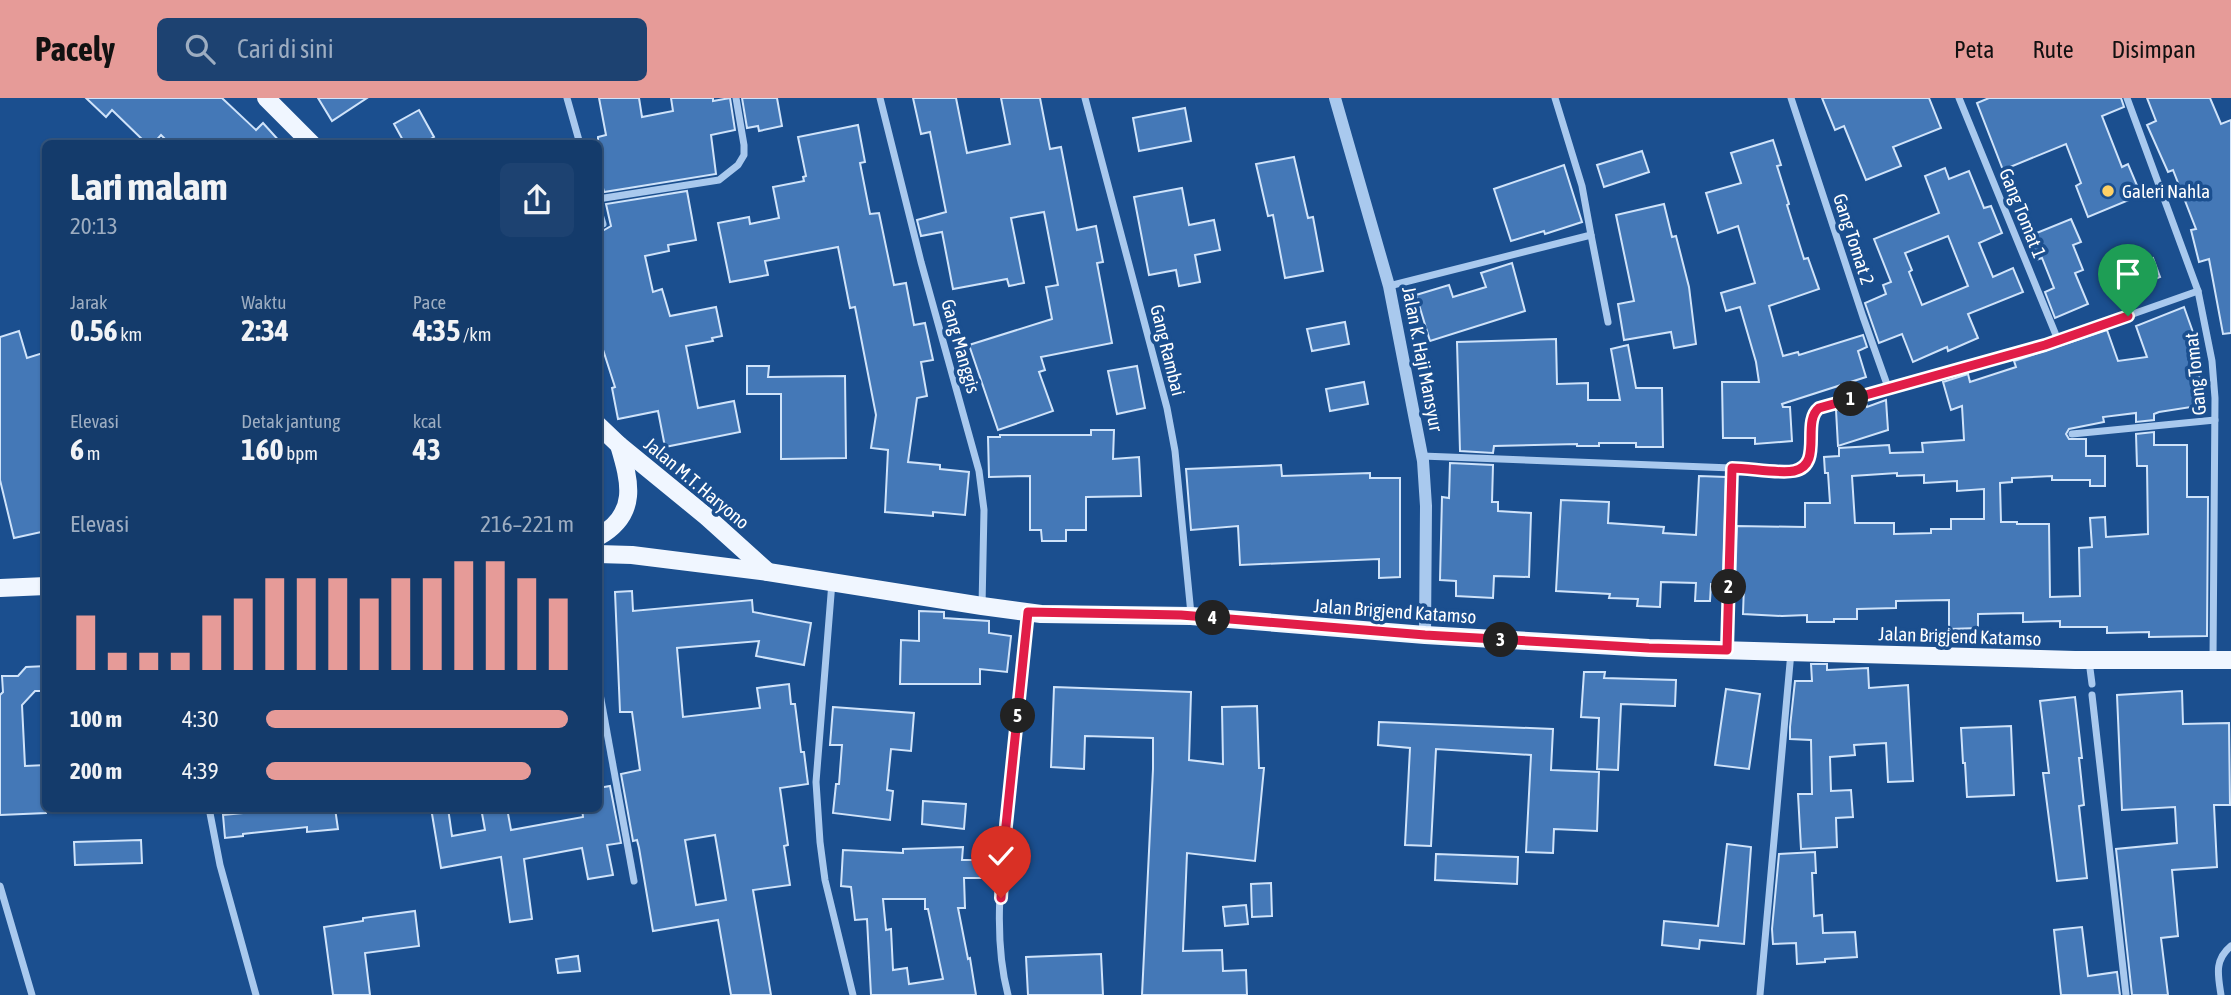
<!DOCTYPE html>
<html lang="id">
<meta charset="utf-8">
<style>
:root{--surface:#143b6b;--page:#1d4271;--text:#f1f3f6;--muted:#9dadc1;--line:#33557e;--accent:#e69b98}
body{margin:0;font-family:"Asap Condensed",sans-serif;background:var(--page);color:var(--text);height:100vh;display:flex;flex-direction:column;font-size:26px;white-space:nowrap}
*{box-sizing:border-box;margin:0}
p{font-size:23px;color:var(--muted)}
.icon{flex:none;width:38px;height:38px;fill:none;stroke:currentColor;stroke-width:2;stroke-linecap:round;stroke-linejoin:round}
.map{position:relative;flex:1;overflow:hidden}
.drawer{position:absolute;left:42px;top:42px;width:560px;height:672px;display:flex;flex-direction:column;background:var(--surface);border-radius:10px;box-shadow:0 2px 5px #0004,0 0 0 2px var(--line)}
.drawer>*{flex:none}
.pin{position:absolute;display:grid;place-items:center;width:60px;height:60px;color:#fff;margin:-72px -30px;border-radius:50% 50% 50% 0;rotate:-45deg;box-shadow:0 0 7px #0007}
.pin .icon{rotate:45deg}
.km{position:absolute;width:35px;height:35px;margin:-18px;border-radius:50%;background:#222;color:#fff;font-size:19px;line-height:35px;text-align:center}
.round{display:grid;place-items:center;flex:none;width:74px;height:74px;border-radius:10px;background:var(--page)}
.headline{display:flex;align-items:center;justify-content:space-between;height:119px;padding:0 28px}
h1{font-size:38px;font-weight:700;line-height:52px}
.figures{display:grid;grid-template-columns:repeat(3,1fr);gap:10px;height:119px;padding:7px 28px}
.figures div{display:grid;align-content:center}
.figures b{font-size:30px;font-weight:700}
.figures small{font-size:19px;font-weight:400}
.figures p{font-size:19px}
.chart{height:196px;padding:14px 28px}
.chart p{display:flex;justify-content:space-between}
.chart svg{width:100%;height:126px;margin-top:7px;stroke:var(--accent);stroke-width:6}
ul{padding:0 28px;list-style:none;font-size:23px}
li{display:grid;grid-template-columns:112px 84px 1fr;align-items:center;height:52px}
li i{height:18px;border-radius:9px;background:var(--accent)}
header{display:flex;align-items:center;gap:42px;box-sizing:border-box;height:98px;padding:0 35px;background:var(--accent);color:#111}
header strong{font-size:33px}
nav{display:flex;gap:38px;margin-inline-start:auto;font-size:24px}
.search{width:490px;height:63px;background:var(--page);display:flex;align-items:center;gap:18px;box-sizing:border-box;padding:0 24px;border-radius:10px;color:var(--muted);font-size:26px}
.map>svg:first-child{display:block}
</style>
<header>
<strong>Pacely</strong>
<div class="search"><svg class="icon" aria-label="search" viewBox="0 0 24 24"><circle cx="10" cy="10" r="6"/><path d="M15 15l6 6"/></svg>Cari di sini</div>
<nav><a>Peta</a><a>Rute</a><a>Disimpan</a></nav>
</header>
<div class="map">
<svg width="2231" height="897" viewBox="0 0 2231 897">
<rect width="100%" height="100%" fill="#1b4f8f"/>
<g fill="#4478b7" stroke="#cfe3fa" stroke-width="2" fill-rule="evenodd">
<polygon points="86,0 222,0 256,32 263,25 282,46 170,46 161,37 153,46 147,46 112,12 106,19"/>
<polygon points="318,0 367,0 332,23"/>
<polygon points="599,0 639,0 642,19 673,13 671,0 713,0 713,3 730,0 735,32 711,37 716,76 604,94 603,90 598,91 598,39 606,37"/>
<polygon points="742,0 777,0 782,28 759,33 758,28 747,30"/>
<polygon points="913,0 956,0 967,55 1010,46 1001,0 1040,0 1050,51 1061,49 1077,132 1096,128 1103,164 1097,165 1112,245 1041,259 1045,272 1039,274 1053,313 998,332 969,247 1052,221 1046,189 1058,187 1044,114 1011,120 1024,185 1009,188 1007,181 953,191 942,134 921,138 917,122 946,114 930,34 921,36"/>
<polygon points="1822,0 1929,0 1941,30 1893,49 1901,68 1866,82 1844,28 1835,32"/>
<polygon points="1989,0 2121,0 2124,9 2102,18 2122,69 2128,66 2141,97 2088,119 2076,88 2081,85 2066,46 2003,72 1977,5"/>
<polygon points="2147,0 2210,0 2221,26 2231,22 2231,235 2223,236 2209,161 2199,164 2191,132 2196,131 2173,72 2168,74 2147,27 2156,23"/>
<polygon points="1185,10 1191,43 1139,53 1133,20"/>
<polygon points="419,12 434,39 422,46 405,46 394,26"/>
<polygon points="858,27 865,64 860,65 870,116 879,115 894,187 906,185 914,227 925,225 933,262 921,264 927,298 917,300 908,364 940,367 940,371 969,374 965,417 933,414 933,418 885,414 888,352 871,350 876,317 855,209 850,210 838,149 765,163 768,177 730,184 718,125 749,119 750,126 779,120 773,89 804,83 803,79 806,78 798,39"/>
<polygon points="1773,42 1781,67 1777,68 1789,106 1787,107 1804,161 1808,160 1819,191 1769,208 1783,258 1798,254 1799,257 1863,237 1867,249 1858,253 1866,279 1782,306 1783,309 1790,309 1792,343 1755,346 1755,340 1723,340 1722,284 1759,284 1756,264 1740,209 1726,213 1721,195 1755,185 1738,128 1718,135 1706,95 1741,85 1731,55"/>
<polygon points="1642,53 1649,74 1604,89 1597,67"/>
<polygon points="1294,59 1308,120 1313,119 1323,173 1285,180 1273,117 1268,118 1256,66"/>
<polygon points="1564,67 1582,124 1545,136 1544,133 1511,143 1494,91"/>
<path d="M1945,70L1949,81L1969,73L1984,110L1991,108L2002,135L1979,145L1993,179L2013,170L2023,194L1968,216L1978,240L1948,253L1947,249L1913,264L1902,236L1879,245L1865,205L1886,196L1883,187L1891,184L1874,141L1939,115L1925,78ZM1948,138L1968,188L1922,207L1909,174L1912,172L1905,155Z"/>
<polygon points="1182,90 1189,127 1214,122 1220,152 1195,157 1200,184 1179,188 1176,172 1149,177 1134,99"/>
<polygon points="687,93 696,142 668,147 669,153 645,158 653,194 662,191 670,218 716,209 722,238 712,240 713,243 686,248 698,310 734,303 740,334 665,349 658,313 618,321 612,290 615,289 598,236 598,131 604,132 611,128 606,106"/>
<polygon points="1664,106 1672,139 1676,138 1689,189 1696,246 1674,250 1671,234 1624,242 1618,206 1634,203 1616,117"/>
<polygon points="2071,121 2081,144 2073,147 2083,172 2075,175 2088,206 2055,220 2045,194 2054,190 2042,160 2036,162 2027,139"/>
<polygon points="2153,160 2160,179 2139,188 2131,169"/>
<polygon points="1512,165 1525,213 1430,243 1416,197 1449,187 1453,199 1486,189 1481,175"/>
<path d="M2184,209L2194,237L2190,238L2195,270H2198L2204,307L2159,314L2154,316V322L2136,324V315L2103,319L2104,324L2069,331L2066,336L2069,341H2086V358H2105V388H2090V382H2052V378L2012,380V384L2000,385L2001,424H2017V426H2049L2050,499L2080,498L2079,450L2092,449L2090,420L2105,419L2106,439L2148,436L2147,368H2137L2136,336L2154,334V347H2187V399H2208L2207,538L2149,539V534L2107,535V529H2060V523L2023,524V515L1978,516V530L1949,531V502L1896,503V510L1857,511V521H1834V524H1807V517L1782,518L1743,516L1744,487H1735L1737,428L1805,429V405H1830L1828,375H1825L1824,359L1839,358V350L1889,347L1890,355L1923,354L1922,345L1964,342L1962,308L1951,312L1943,284L1968,276L1970,284L2016,269L2014,263L2107,232L2118,263L2147,259L2136,228ZM1897,375V378L1924,377V385L1957,383V393L1984,391V421H1951V431H1931V435L1894,436V425H1855L1852,378Z"/>
<polygon points="1345,224 1349,246 1312,253 1307,231"/>
<polygon points="19,233 27,260 46,254 46,433 14,440 0,382 0,239"/>
<polygon points="1556,241 1557,286 1588,285 1588,302 1620,302 1611,251 1628,247 1636,290 1662,290 1663,349 1636,349 1636,345 1599,345 1599,348 1577,348 1577,346 1494,348 1493,355 1460,353 1457,244"/>
<polygon points="747,268 769,268 768,279 845,278 846,360 781,361 781,296 747,296"/>
<polygon points="1137,268 1145,310 1117,316 1108,273"/>
<polygon points="1364,284 1368,306 1330,313 1326,291"/>
<polygon points="1886,302 1888,332 1838,348 1836,312 1859,305 1866,305 1867,309"/>
<polygon points="1091,332 1114,332 1113,361 1139,359 1141,398 1086,399 1086,432 1066,432 1066,443 1042,443 1041,432 1030,432 1030,378 989,379 988,339 1000,339 1000,337 1091,337"/>
<polygon points="1450,365 1493,367 1492,404 1498,404 1498,413 1531,415 1529,479 1494,478 1493,500 1456,498 1456,483 1440,482 1442,399 1449,400"/>
<polygon points="1281,367 1282,378 1370,375 1370,380 1400,380 1400,479 1379,480 1379,461 1240,467 1238,428 1191,432 1186,371"/>
<polygon points="1699,378 1726,379 1723,486 1711,486 1710,503 1695,503 1696,485 1661,484 1660,509 1637,508 1638,501 1609,500 1610,496 1556,493 1561,402 1609,404 1608,425 1664,429 1663,435 1696,437"/>
<path d="M632,493L633,513L752,502L753,514L811,525L804,567L756,558L759,543L677,550L683,619L760,610L757,590L789,586L791,606H795L801,654H804L808,686L780,690L788,747L784,748L790,787L753,792L771,897H731L718,822L653,833L639,750L637,742L633,743L621,676L640,672L632,614H620L615,494ZM715,737L726,802L696,807L685,742Z"/>
<polygon points="919,513 944,514 944,520 989,523 989,535 1011,538 1007,574 980,571 980,586 900,586 901,542 919,543"/>
<polygon points="1811,566 1827,566 1827,572 1868,570 1869,590 1908,587 1913,683 1888,684 1886,645 1854,647 1855,657 1830,659 1831,693 1851,692 1853,719 1836,720 1837,749 1801,751 1798,696 1812,696 1811,642 1790,641 1790,629 1795,583 1812,583"/>
<polygon points="46,568 46,593 35,593 22,607 25,668 46,667 46,715 0,717 0,597 3,594 2,578 18,578 26,569"/>
<polygon points="1584,574 1605,574 1604,580 1676,582 1675,608 1621,606 1618,672 1597,671 1599,620 1581,619"/>
<polygon points="1054,589 1191,594 1189,662 1223,666 1222,609 1257,608 1259,670 1264,670 1255,763 1187,755 1183,853 1222,852 1223,873 1246,872 1247,897 1142,897 1153,671 1153,640 1085,638 1084,671 1051,669"/>
<polygon points="1726,591 1760,596 1749,671 1715,667"/>
<polygon points="2182,593 2183,626 2229,625 2230,707 2214,707 2217,769 2172,772 2178,838 2161,840 2168,897 2132,897 2116,751 2177,745 2175,709 2122,712 2117,597"/>
<polygon points="2075,599 2082,660 2079,660 2084,707 2079,708 2087,780 2057,783 2043,675 2049,675 2040,603"/>
<polygon points="833,609 914,615 911,653 891,651 887,692 893,693 890,722 833,715 836,686 839,686 842,647 830,647"/>
<polygon points="1379,624 1553,631 1551,672 1599,674 1597,733 1554,731 1553,755 1526,754 1531,657 1436,651 1431,748 1405,747 1410,650 1378,647"/>
<polygon points="2011,628 2014,697 1967,699 1965,665 1963,665 1961,630"/>
<polygon points="610,688 621,745 607,747 613,777 588,781 582,750 524,761 532,821 510,824 501,759 441,770 431,710 448,710 452,738 485,732 481,710 507,710 511,732 583,719 582,710 598,710 598,690"/>
<polygon points="923,703 966,706 964,731 922,726"/>
<polygon points="241,710 335,710 338,731 307,734 307,729 243,736 243,738 225,740 223,717 242,715"/>
<polygon points="141,742 142,765 75,767 74,744"/>
<polygon points="1727,746 1751,749 1744,846 1700,842 1699,851 1662,847 1664,823 1718,828"/>
<path d="M963,749L962,762H992V780H964L965,810H958L968,861L970,860L976,897H871L867,821L855,822L851,789L841,788L843,752L903,755V751ZM883,801H925V811H928L943,881L909,886L907,870L893,872L891,831L886,832Z"/>
<polygon points="1815,754 1816,775 1812,775 1814,818 1822,817 1823,835 1855,834 1857,859 1825,861 1825,864 1797,866 1796,845 1773,846 1772,831 1779,756"/>
<polygon points="1436,756 1518,759 1517,786 1435,782"/>
<polygon points="1271,785 1272,818 1252,819 1251,786"/>
<polygon points="1246,807 1248,826 1225,828 1223,809"/>
<polygon points="415,813 419,848 365,855 370,897 333,897 324,829 363,823 363,820"/>
<polygon points="2082,829 2088,878 2117,874 2120,897 2061,897 2054,832"/>
<polygon points="1101,856 1103,897 1028,897 1026,859"/>
<polygon points="578,858 580,873 558,875 556,861"/>
</g>
<g fill="none" stroke-linecap="round" stroke-linejoin="round">
<g stroke="#a9c9ee" stroke-width="7">
<polyline points="567,0 580,46"/>
<polyline points="880,0 921,164 979,373 984,412 982,508"/>
<polyline points="1085,0 1167,310 1175,353 1191,516"/>
<polyline points="1555,0 1582,88 1591,137"/>
<polyline points="1791,0 1863,219 1889,292"/>
<polyline points="1959,0 2058,242"/>
<polyline points="2127,0 2198,193 2212,263 2215,300 2213,561"/>
<polyline points="598,101 719,82 738,67 744,57 744,47 736,0"/>
<polyline points="598,110 603,126"/>
<polyline points="1389,188 1591,137 1608,224"/>
<polyline points="2072,336 2215,322"/>
<polyline points="1422,358 1732,370"/>
<polyline points="832,484 816,684 820,744 825,782 853,897"/>
<path d="M1727,552L1732,370C1749,370 1779,376 1794,373C1824,367 1800,324 1819,310L2045,247L2198,193"/>
<polyline points="2089,563 2092,586"/>
<polyline points="598,585 634,783"/>
<polyline points="2092,597 2126,897"/>
<polyline points="209,710 220,767 256,897"/>
<polyline points="0,788 32,897"/>
<path d="M1008,897C992,836 1002,768 1008,706C1015,642 1022,579 1028,515"/>
<polyline points="1760,897 1791,554"/>
<path d="M2221,897C2218,877 2214,862 2231,848"/>
</g>
<polyline stroke="#a9c9ee" stroke-width="12" points="1335,0 1389,188 1423,363 1426,408 1425,537"/>
<g stroke="#f0f6ff" stroke-width="18">
<polyline points="266,0 312,46"/>
<polyline points="598,327 619,347 707,419 768,474"/>
<path d="M598,439C639,416 630,384 619,347"/>
<polyline points="598,456 632,457 768,474 982,508 1041,516 1191,518 1425,537 1649,550 2075,562 2231,562"/>
<polyline points="0,490 46,488"/>
</g>
</g>
<g fill="none" stroke-linecap="round" stroke-linejoin="round">
<defs>
<path id="route" d="M1001,800L1004,747L1028,514L1181,517L1425,537L1649,550L1727,552L1732,370C1749,370 1779,376 1794,373C1824,367 1801,324 1819,310L2045,247L2128,218"/>
</defs>
<use href="#route" stroke="#fff" stroke-width="14"/>
<use href="#route" stroke="#e11d48" stroke-width="9"/>
</g>
<circle fill="#ffd166" stroke="#1b4f8f" stroke-width="2.5" cx="2108" cy="93" r="7"/>
<g text-anchor="middle" dominant-baseline="central" stroke-width="7" stroke-linejoin="round" paint-order="stroke">
<g font-size="19" fill="#fff" stroke="#1b4f8f" text-anchor="start">
<text x="2122" y="93">Galeri Nahla</text>
</g>
<g font-size="19" fill="#fff" stroke="#1b4f8f">
<text transform="translate(2023 115) rotate(68)">Gang Tomat 1</text>
<text transform="translate(1854 141) rotate(72)">Gang Tomat 2</text>
<text transform="translate(961 248) rotate(74)">Gang Manggis</text>
<text transform="translate(1168 252) rotate(76)">Gang Rambai</text>
<text transform="translate(1423 261) rotate(79)">Jalan K. Haji Mansyur</text>
<text transform="translate(2195 276) rotate(-96)">Gang Tomat</text>
<text transform="translate(697 385) rotate(40)">Jalan M.T. Haryono</text>
<text transform="translate(1395 513) rotate(4)">Jalan Brigjend Katamso</text>
<text transform="translate(1960 538) rotate(2)">Jalan Brigjend Katamso</text>
</g>
</g>
</svg>
<div class="pin" style="left:2128px;top:218px;background:#1e9e55"><svg class="icon" aria-label="arrive" viewBox="0 0 24 24"><path d="M6 21V4h12l-3 4 3 4H6"/></svg></div>
<div class="pin" style="left:1001px;top:800px;background:#d93025"><svg class="icon" aria-label="check" viewBox="0 0 24 24"><path d="M5 12l5 5 9-10"/></svg></div>
<b class="km" style="left:1851px;top:301px">1</b>
<b class="km" style="left:1729px;top:489px">2</b>
<b class="km" style="left:1501px;top:542px">3</b>
<b class="km" style="left:1213px;top:520px">4</b>
<b class="km" style="left:1018px;top:618px">5</b>
<section class="drawer">
<div class="headline"><div><h1>Lari malam</h1><p>20:13</p></div><a class="round"><svg class="icon" aria-label="share" viewBox="0 0 24 24"><path d="M12 15V3M7 8l5-5 5 5M5 13v7h14v-7"/></svg></a></div>
<div class="figures">
<div><p>Jarak</p><b>0.56<small> km</small></b></div>
<div><p>Waktu</p><b>2:34</b></div>
<div><p>Pace</p><b>4:35<small> /km</small></b></div>
</div>
<div class="figures">
<div><p>Elevasi</p><b>6<small> m</small></b></div>
<div><p>Detak jantung</p><b>160<small> bpm</small></b></div>
<div><p>kcal</p><b>43</b></div>
</div>
<div class="chart"><p><span>Elevasi</span>216–221 m</p>
<svg viewBox="0 0 160 44" preserveAspectRatio="none"><path d="M5 44V25M15 44V38M25 44V38M35 44V38M45 44V25M55 44V19M65 44V12M75 44V12M85 44V12M95 44V19M105 44V12M115 44V12M125 44V6M135 44V6M145 44V12M155 44V19"/></svg>
</div>
<ul>
<li><b>100 m</b>4:30<i style="width:98%"></i></li>
<li><b>200 m</b>4:39<i style="width:86%"></i></li>
</ul>
</section>
</div>
